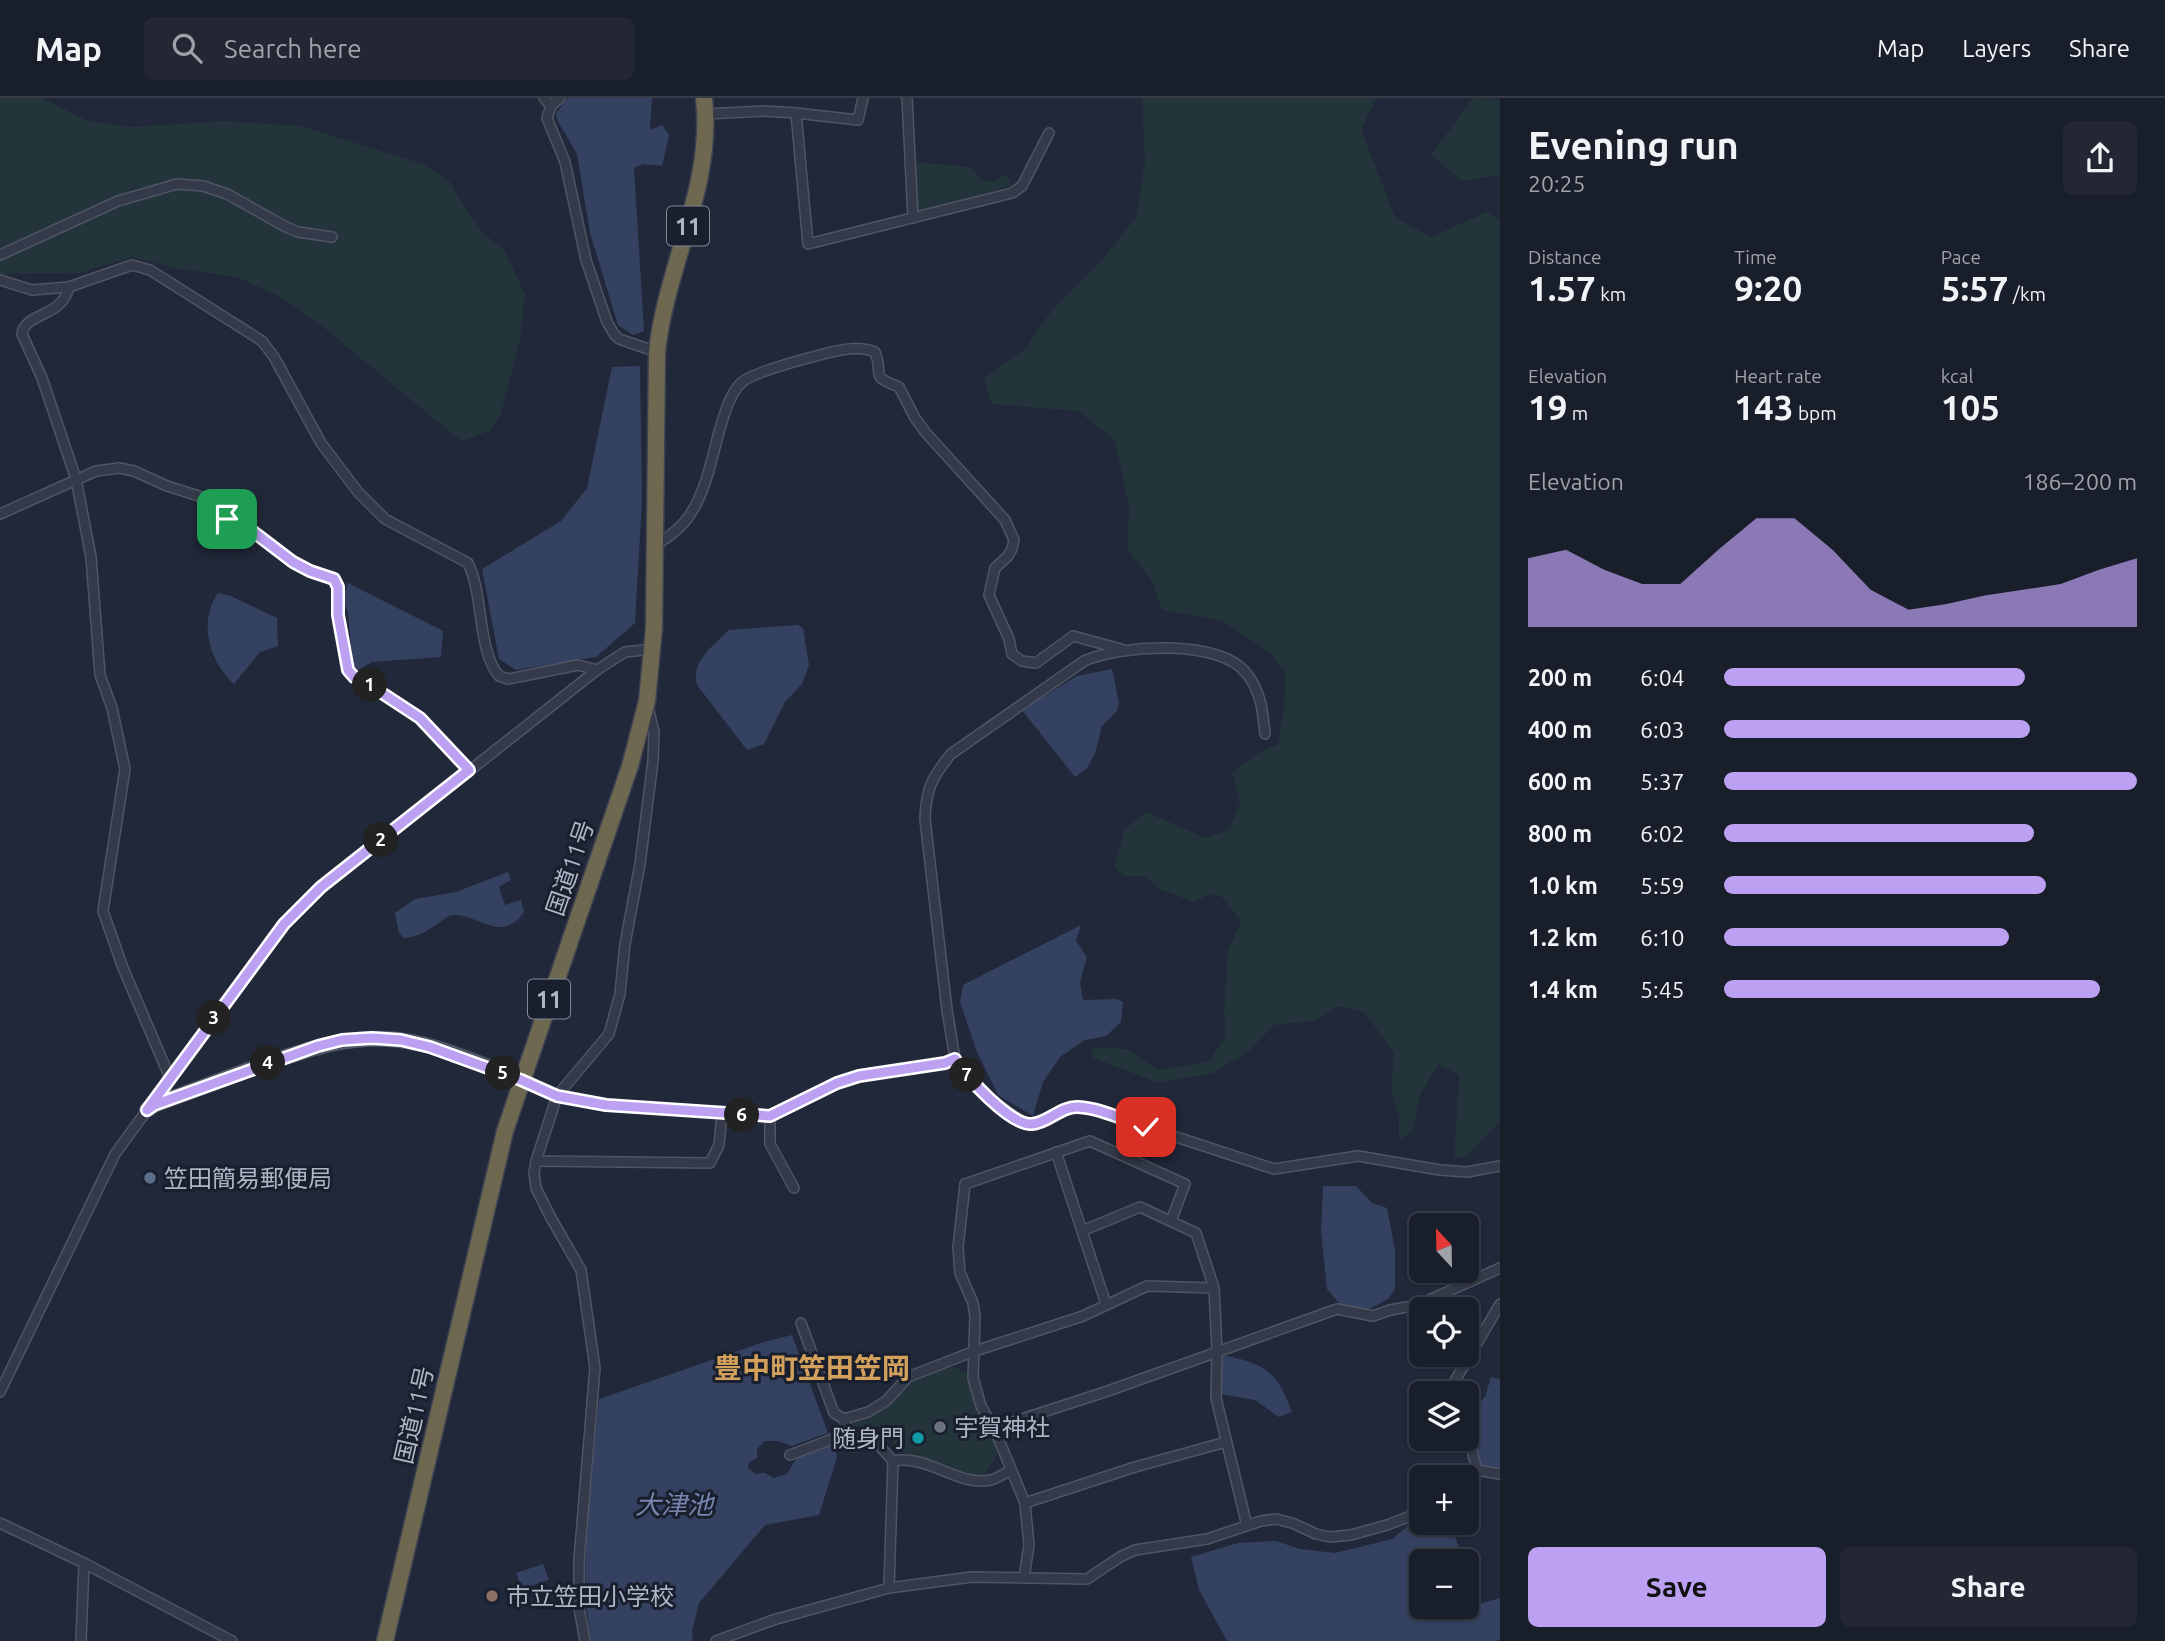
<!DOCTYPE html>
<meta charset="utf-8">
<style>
:root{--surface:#191e2b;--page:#222733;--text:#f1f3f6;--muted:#9fa2a9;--line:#373c47;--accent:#bca0f2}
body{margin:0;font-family:Ubuntu,"Noto Sans JP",sans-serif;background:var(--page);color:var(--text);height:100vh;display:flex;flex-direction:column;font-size:26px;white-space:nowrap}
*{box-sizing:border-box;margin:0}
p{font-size:23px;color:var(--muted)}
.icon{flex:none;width:38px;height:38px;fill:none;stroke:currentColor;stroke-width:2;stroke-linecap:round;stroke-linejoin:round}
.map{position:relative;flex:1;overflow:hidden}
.drawer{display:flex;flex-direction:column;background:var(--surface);width:665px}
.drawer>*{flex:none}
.needle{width:46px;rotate:338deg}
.buttons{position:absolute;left:1409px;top:1115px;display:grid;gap:14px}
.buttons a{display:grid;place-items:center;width:70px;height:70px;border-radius:10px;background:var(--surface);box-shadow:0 2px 5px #0004,0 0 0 2px var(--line);font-size:35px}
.pin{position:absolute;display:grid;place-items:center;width:60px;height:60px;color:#fff;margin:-30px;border-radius:14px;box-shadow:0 4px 10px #0006}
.km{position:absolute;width:35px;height:35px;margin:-18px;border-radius:50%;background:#222;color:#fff;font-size:19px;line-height:35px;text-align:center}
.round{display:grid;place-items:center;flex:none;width:74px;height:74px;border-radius:10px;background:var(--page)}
.head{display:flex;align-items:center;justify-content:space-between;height:119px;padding:0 28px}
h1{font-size:38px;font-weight:700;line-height:52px}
.metrics{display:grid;grid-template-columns:repeat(3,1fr);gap:10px;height:119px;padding:7px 28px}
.metrics div{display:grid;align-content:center}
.metrics b{font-size:35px;font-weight:700}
.metrics small{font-size:19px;font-weight:400}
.metrics p{font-size:19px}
.chart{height:196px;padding:14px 28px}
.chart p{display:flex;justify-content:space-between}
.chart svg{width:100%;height:126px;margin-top:7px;fill:var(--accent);opacity:.7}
.action{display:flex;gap:14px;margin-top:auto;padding:14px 28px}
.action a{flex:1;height:80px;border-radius:10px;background:var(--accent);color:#111;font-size:28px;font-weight:700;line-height:80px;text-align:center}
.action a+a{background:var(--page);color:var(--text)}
ul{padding:0 28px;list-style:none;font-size:23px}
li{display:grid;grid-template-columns:112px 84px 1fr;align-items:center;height:52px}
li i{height:18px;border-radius:9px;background:var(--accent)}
header{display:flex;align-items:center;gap:42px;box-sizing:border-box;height:98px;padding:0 35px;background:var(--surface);border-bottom:2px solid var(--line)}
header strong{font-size:33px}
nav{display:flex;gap:38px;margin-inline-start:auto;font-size:24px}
.search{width:490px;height:63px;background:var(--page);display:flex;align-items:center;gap:18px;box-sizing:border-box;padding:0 24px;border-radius:10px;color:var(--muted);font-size:26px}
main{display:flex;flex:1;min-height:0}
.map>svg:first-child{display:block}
</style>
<header>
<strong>Map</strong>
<div class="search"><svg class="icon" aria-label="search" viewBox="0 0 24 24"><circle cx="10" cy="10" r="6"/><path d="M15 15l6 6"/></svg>Search here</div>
<nav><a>Map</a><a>Layers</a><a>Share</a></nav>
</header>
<main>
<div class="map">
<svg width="1500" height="1543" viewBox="0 0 1500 1543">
<rect width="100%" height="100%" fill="#212839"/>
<g fill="#23343a">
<polygon points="0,0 42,0 86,22 130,29 223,23 301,28 426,67 450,84 465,110 485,137 504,151 525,197 520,242 501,316 490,333 461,343 318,225 279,198 236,179 173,170 132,159 80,175 0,176"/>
<polygon points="1142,0 1377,0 1361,31 1395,119 1431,139 1487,114 1500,122 1500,1023 1467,1058 1454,1060 1459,977 1439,966 1420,997 1413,1032 1399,1043 1399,1018 1391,994 1394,955 1364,914 1339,908 1314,923 1274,927 1250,952 1214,975 1158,985 1091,959 1094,949 1127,951 1158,972 1209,963 1226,939 1224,913 1228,853 1241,823 1221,798 1208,797 1193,804 1160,791 1144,778 1125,778 1114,769 1125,731 1146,714 1206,740 1230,731 1240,705 1232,675 1258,655 1278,646 1284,612 1285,574 1271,556 1221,522 1162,512 1152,484 1127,450 1129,410 1115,342 1078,313 992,306 984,280 1025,251 1052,212 1103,161 1136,119 1145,63"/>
<polygon points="1473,0 1500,1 1500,77 1462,83 1431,57"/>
<polygon points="915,64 971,69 980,81 993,84 1006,76 1012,87 922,114 917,109"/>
<path d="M953,1269L966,1274L980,1319L992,1333L998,1356L985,1376L964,1384L926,1371L910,1357L894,1350L890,1334L879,1328L861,1333L859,1336L864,1344V1351L859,1355H848C838,1344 838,1330 843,1317C873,1311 887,1298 911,1282C922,1275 940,1273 953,1269Z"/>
</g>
<g fill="#354160">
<polygon points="568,0 652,0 650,32 662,27 669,37 662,68 643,66 634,70 644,233 633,237 618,227 590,135 577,56 557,22 556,15"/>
<polygon points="640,268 642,402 635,525 596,559 516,572 499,561 482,471 561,423 587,390 612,269"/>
<polygon points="348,485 443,533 441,559 372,564 358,572 353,568 348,515 343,502"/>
<path d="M218,495L231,498L277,520L278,548L260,554L234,586C209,563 198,524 218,495Z"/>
<path d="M797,527L803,530L809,567L802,586L785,604L764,646L747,652L697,587C690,564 714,547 729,532Z"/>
<polygon points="1112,571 1119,605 1117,613 1102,628 1095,656 1087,670 1075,679 1022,612 1077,578"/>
<path d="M508,774L511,782L499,789L505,807L521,802L524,814C500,849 474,811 448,818C447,819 440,824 439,825C427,833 418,839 404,840L399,835L395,815L415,801L456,794Z"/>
<polygon points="1081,827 1076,843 1087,859 1080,884 1083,902 1117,901 1123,904 1121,924 1106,938 1085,942 1060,959 1043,984 1033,1018 998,997 977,954 960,904 963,887"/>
<polygon points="1323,1088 1356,1088 1372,1105 1387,1110 1395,1152 1395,1191 1388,1201 1368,1212 1344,1211 1327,1191 1321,1134"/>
<path d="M792,1237L828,1335L792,1348L778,1343H765L757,1351V1360L749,1364L748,1370L755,1376L765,1375L774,1380L787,1376L798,1358L833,1343L837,1359L819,1417L765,1427L699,1505L692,1533L693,1543H591C577,1464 592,1380 599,1301L764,1244Z"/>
<path d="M1223,1257C1265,1266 1277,1273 1292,1314L1279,1319L1255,1302L1220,1296Z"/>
<polygon points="1491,1279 1500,1281 1500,1371 1480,1367 1473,1310 1485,1299"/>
<polygon points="1409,1427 1427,1427 1454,1436 1464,1463 1421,1463 1421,1508 1466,1508 1467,1471 1480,1506 1500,1500 1500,1541 1496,1543 1227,1543 1199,1492 1191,1459 1238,1445 1276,1443 1300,1451 1335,1455 1392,1441"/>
<polygon points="543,1466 549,1482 522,1491 516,1475"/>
</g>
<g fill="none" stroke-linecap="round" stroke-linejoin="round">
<defs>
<g id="street">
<polyline points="544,0 551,8"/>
<polyline points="560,0 551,8 547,20 565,64 586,162 607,224 614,236 619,241 657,254"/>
<polyline points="907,0 913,120"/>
<polyline points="796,15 808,146 1012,95 1022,88 1049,35"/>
<polyline points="706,16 764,13 796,15 858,22 863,0"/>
<polyline points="0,157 118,103 177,86 203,88 227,96 286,129 298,134 332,139"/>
<path d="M0,182L32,192L69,189L132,167L150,172L262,243L274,259L321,345L358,394L385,421L468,465C484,497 477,552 499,578L508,581L578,567L597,572"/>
<path d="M69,189C62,220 25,214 22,236L42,280L76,381L91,459L100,577L112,610L125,671L103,813L123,870L170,980"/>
<polyline points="0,416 96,373 119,370 134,373 167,388 199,398 219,416 251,432 293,464 310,473 334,481 338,489 338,517 348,573 354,579 362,582 420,620 469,672"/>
<path d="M655,448C668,439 683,429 691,415C706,392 712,360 719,334C724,318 729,297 741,285C750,276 797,263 812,259C832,254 855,246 875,254C885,278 867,277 899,289L915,320L926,335L1005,422L1014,442L1012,451L1008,458L995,470L989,497L1009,541L1012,556L1022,563L1036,565L1073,538L1121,551"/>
<path d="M1265,636C1263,614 1261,594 1247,576C1220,540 1120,547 1084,563L951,656C932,679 926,691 925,721L947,912L955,961L960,969L990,1001L1024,1025L1034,1026L1068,1010L1075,1009L1091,1011L1274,1071L1358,1058L1440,1072L1467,1074L1500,1068"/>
<polyline points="521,981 557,998 606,1007 770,1019 837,985 859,978 945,965 955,961"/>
<polyline points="770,1019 770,1046 794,1090"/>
<polyline points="1056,1054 1106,1206"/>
<polyline points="536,1063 710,1065 719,1047 722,1016"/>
<polyline points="1082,1133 1140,1109 1196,1135 1214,1190 1217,1253 1216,1300 1247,1428"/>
<polyline points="801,1225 834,1315 844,1321 848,1335"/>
<polyline points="0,1294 115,1056 283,826 321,790 597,572 625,554 653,551"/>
<polyline points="1452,1295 1453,1286 1500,1206"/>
<polyline points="844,1321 868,1314 886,1303 908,1279 972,1254 1083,1218 1147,1188 1214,1190"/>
<polyline points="1466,1329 1477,1372 1466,1388"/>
<polyline points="994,1330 1108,1293 1337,1211 1373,1218 1390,1212 1418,1207 1500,1170"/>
<polyline points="790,1357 848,1335 875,1343 893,1363 889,1490"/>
<path d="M893,1363C929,1356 957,1389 991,1382C998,1380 1005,1375 1011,1372"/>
<polyline points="1477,1372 1500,1376"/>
<polyline points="1025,1405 1135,1369 1226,1344"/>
<polyline points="0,1425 84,1465 232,1543"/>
<polyline points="1024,1480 1029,1447 1025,1405 994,1330 981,1308 973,1280 975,1218 973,1205 960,1175 958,1149 965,1086 1090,1043 1185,1086 1171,1123"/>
<polyline points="81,1543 84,1465"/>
<polyline points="585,1543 579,1510 579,1462 595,1270 581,1172 551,1120 536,1090 534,1075 536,1063 557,998 609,936 620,896 625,846 640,766 653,663 654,634 648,609"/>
<polyline points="716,1543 773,1522 889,1490 972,1479 1087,1481 1120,1459 1135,1452 1207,1441 1261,1423 1276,1421 1292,1425 1316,1436 1330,1439 1351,1437 1387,1427 1421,1414"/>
</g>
<path id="secondary" d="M147,1012L154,1007C189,994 224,981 259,968C306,952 349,936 399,942C441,947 482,968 521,981"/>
<path id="highway" d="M385,1543L505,1033L630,668L647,603L654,530L657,254C666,167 714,89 704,0"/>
</defs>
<use href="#street" stroke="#4f5564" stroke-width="12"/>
<use href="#secondary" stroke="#4f5564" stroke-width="16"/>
<use href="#highway" stroke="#3c4251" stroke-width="19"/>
<use href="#street" stroke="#343a49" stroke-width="9"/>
<use href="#secondary" stroke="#42485c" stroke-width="12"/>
<use href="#highway" stroke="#6f6851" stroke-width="16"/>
</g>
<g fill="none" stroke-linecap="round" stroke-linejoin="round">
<defs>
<path id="route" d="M227,421L251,432L293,464L310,473L334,481L338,489V517L348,572L354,579L362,582L420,620L469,672L321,789L284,826L147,1012L154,1007L318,948L342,942L372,940L401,942L430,949L521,982L557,998L606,1007L770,1018L837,985L859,978L945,965L955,961C965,978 1011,1028 1032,1026C1048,1025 1061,1008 1078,1009C1100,1010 1124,1022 1146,1029"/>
</defs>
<use href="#route" stroke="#fff" stroke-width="14"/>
<use href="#route" stroke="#bca0f2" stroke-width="9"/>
</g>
<circle fill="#5c6f8a" stroke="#1a1f2e" stroke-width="2.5" cx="150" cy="1080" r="7"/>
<circle fill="#6b7280" stroke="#1a1f2e" stroke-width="2.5" cx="940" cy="1329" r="7"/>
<circle fill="#0f9aa8" stroke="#1a1f2e" stroke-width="2.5" cx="918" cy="1340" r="7"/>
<circle fill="#8d6e63" stroke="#1a1f2e" stroke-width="2.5" cx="492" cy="1498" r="7"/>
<g text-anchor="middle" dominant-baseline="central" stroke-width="6" stroke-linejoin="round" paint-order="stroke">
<g fill="#1a1f2e" stroke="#828898" stroke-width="2">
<rect x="667" y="108.5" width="42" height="39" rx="5"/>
<rect x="528" y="881.5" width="42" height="39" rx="5"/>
</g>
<g font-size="23" font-weight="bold" fill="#afb5c5">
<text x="688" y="128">11</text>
<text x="549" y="901">11</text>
</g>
<g font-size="24" fill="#afb5c5" stroke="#1a1f2e">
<text transform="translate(570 770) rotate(-71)">国道11号</text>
<text transform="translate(414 1317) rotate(-77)">国道11号</text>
</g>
<g font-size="24" fill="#afb5c5" stroke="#1a1f2e" text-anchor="start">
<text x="164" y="1080">笠田簡易郵便局</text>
<text x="954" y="1329">宇賀神社</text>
<text x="904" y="1340" text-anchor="end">随身門</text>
<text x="506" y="1498">市立笠田小学校</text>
</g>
<g font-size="26" font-style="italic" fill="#7786ae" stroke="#1a1f2e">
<text x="674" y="1406">大津池</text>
</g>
<g font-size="28" font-weight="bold" fill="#d3a15c" stroke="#1a1f2e">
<text x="812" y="1269">豊中町笠田笠岡</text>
</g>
</g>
</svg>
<div class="buttons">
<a><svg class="needle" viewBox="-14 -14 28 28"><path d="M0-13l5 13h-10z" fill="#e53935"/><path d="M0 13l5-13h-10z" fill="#9fa2a9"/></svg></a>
<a><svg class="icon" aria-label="locate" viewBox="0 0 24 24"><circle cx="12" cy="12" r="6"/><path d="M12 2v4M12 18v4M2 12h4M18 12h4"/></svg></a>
<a><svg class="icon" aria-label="layers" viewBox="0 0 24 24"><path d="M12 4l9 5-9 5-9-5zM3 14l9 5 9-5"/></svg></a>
<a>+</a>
<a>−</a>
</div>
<div class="pin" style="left:227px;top:421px;background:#1e9e55"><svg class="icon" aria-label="arrive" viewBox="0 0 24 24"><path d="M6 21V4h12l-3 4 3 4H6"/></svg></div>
<div class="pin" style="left:1146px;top:1029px;background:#d93025"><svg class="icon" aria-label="check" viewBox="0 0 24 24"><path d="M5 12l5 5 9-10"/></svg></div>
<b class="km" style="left:370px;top:587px">1</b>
<b class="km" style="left:381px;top:742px">2</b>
<b class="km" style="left:214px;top:920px">3</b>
<b class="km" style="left:268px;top:965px">4</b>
<b class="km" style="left:503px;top:975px">5</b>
<b class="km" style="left:742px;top:1017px">6</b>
<b class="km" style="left:967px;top:977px">7</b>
</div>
<section class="drawer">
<div class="head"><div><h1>Evening run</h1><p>20:25</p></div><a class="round"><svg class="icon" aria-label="share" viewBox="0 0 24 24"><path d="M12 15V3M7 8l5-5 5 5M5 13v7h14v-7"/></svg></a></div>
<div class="metrics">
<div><p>Distance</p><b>1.57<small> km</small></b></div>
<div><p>Time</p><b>9:20</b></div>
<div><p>Pace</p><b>5:57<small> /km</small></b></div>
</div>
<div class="metrics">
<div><p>Elevation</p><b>19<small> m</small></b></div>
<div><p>Heart rate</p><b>143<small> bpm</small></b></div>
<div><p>kcal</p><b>105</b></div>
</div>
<div class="chart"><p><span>Elevation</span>186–200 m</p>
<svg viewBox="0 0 160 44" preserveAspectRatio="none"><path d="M0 44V20L10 17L20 24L30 29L40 29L50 17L60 6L70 6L80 17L90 31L100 38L110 36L120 33L130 31L140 29L150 24L160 20V44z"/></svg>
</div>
<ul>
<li><b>200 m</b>6:04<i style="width:73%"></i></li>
<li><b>400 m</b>6:03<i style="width:74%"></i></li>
<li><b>600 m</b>5:37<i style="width:100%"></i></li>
<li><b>800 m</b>6:02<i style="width:75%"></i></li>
<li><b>1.0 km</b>5:59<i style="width:78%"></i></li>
<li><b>1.2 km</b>6:10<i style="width:69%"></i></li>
<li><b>1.4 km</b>5:45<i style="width:91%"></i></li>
</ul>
<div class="action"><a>Save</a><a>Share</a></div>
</section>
</main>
